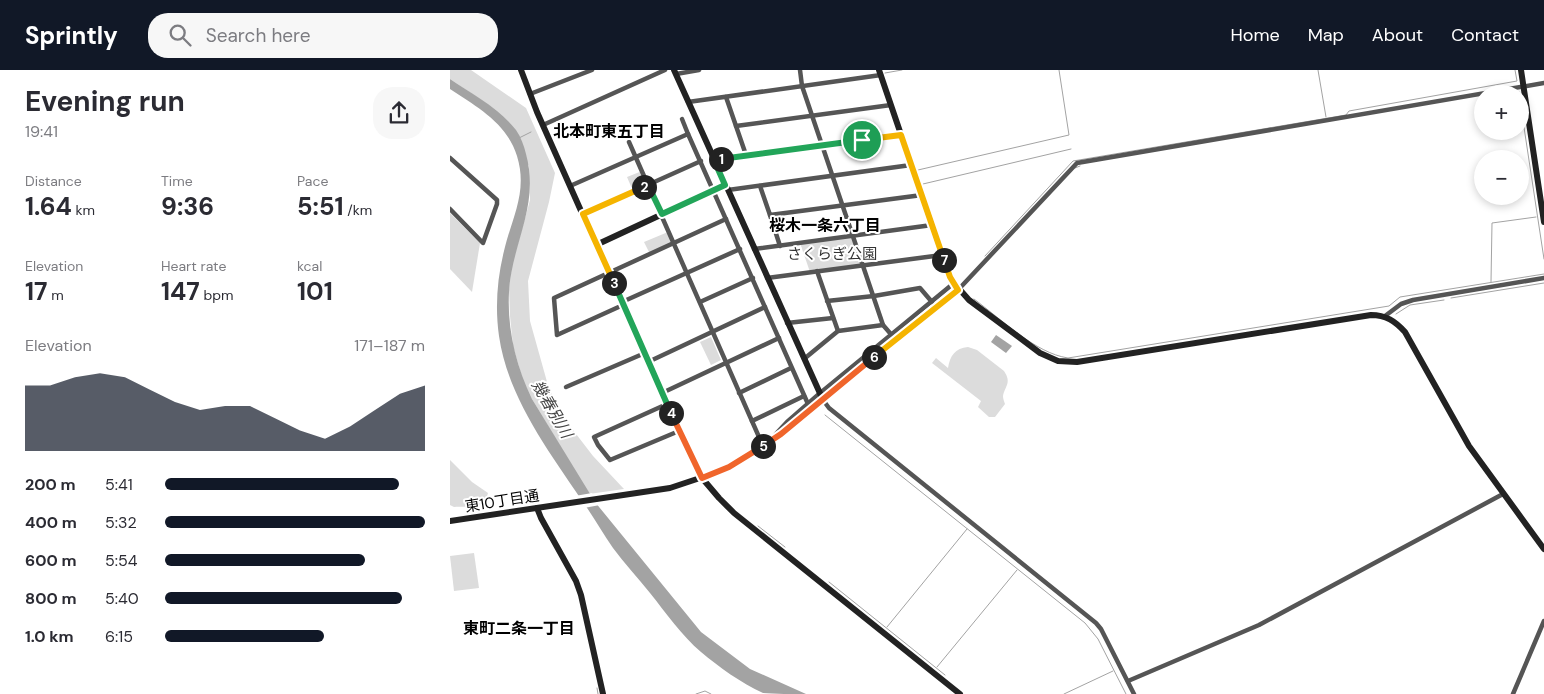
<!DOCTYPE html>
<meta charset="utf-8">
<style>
:root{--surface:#fff;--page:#f7f7f7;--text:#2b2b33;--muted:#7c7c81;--accent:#111827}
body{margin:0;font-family:"DM Sans","Noto Sans JP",sans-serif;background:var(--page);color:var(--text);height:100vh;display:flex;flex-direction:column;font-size:19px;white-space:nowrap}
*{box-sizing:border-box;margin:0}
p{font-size:16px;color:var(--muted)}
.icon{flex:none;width:28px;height:28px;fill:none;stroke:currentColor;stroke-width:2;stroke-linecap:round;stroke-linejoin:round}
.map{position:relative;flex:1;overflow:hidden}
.details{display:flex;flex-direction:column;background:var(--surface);width:450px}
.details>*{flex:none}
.tools{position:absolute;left:1024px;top:15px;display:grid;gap:10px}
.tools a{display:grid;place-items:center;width:55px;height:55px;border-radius:50%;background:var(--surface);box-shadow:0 2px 8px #0003;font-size:25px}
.pin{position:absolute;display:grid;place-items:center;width:42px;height:42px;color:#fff;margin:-21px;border:2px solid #fff;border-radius:50%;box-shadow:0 1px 5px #0007}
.km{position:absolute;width:25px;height:25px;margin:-12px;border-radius:50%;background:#222;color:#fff;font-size:14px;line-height:25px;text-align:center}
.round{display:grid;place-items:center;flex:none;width:52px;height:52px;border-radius:20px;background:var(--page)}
.head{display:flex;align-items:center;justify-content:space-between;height:85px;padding:0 25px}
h1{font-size:28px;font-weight:700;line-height:38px}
.metrics{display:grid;grid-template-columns:repeat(3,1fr);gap:8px;height:85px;padding:5px 25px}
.metrics div{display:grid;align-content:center}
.metrics b{font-size:25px;font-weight:700}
.metrics small{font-size:14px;font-weight:400}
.metrics p{font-size:14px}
.chart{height:140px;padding:10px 25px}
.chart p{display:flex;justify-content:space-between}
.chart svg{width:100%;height:90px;margin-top:5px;fill:var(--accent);opacity:.7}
ul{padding:0 25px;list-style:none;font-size:16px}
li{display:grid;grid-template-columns:80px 60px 1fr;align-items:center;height:38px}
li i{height:12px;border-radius:6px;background:var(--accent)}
header{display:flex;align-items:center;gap:30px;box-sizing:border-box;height:70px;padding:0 25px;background:var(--accent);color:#fff}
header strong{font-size:24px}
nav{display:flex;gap:28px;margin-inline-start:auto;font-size:18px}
.search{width:350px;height:45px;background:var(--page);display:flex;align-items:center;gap:12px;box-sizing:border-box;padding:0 18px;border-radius:20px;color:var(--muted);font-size:19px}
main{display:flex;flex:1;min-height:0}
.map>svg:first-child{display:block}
</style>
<header>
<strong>Sprintly</strong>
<div class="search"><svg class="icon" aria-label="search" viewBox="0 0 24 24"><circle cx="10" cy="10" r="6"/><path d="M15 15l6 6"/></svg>Search here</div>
<nav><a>Home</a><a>Map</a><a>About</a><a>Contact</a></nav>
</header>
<main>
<section class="details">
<div class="head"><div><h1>Evening run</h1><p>19:41</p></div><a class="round"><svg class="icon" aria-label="share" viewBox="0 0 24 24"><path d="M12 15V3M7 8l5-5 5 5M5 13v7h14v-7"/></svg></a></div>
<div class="metrics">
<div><p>Distance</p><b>1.64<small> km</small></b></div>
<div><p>Time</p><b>9:36</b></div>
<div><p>Pace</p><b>5:51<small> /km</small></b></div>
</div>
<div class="metrics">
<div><p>Elevation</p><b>17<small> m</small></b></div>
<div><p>Heart rate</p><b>147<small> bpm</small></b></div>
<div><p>kcal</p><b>101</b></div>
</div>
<div class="chart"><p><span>Elevation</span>171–187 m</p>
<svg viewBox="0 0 160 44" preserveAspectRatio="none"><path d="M0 44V12L10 12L20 8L30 6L40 8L50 14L60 20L70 24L80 22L90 22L100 28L110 34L120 38L130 32L140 24L150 16L160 12V44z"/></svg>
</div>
<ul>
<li><b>200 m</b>5:41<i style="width:90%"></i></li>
<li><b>400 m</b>5:32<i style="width:100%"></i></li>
<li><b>600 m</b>5:54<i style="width:77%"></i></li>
<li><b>800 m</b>5:40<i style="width:91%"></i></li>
<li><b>1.0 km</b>6:15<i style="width:61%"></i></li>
</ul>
</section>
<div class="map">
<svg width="1094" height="624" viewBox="0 0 1094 624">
<rect width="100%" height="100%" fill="#fff"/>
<g fill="#dcdcdc">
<polygon points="0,0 21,0 76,38 105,103 99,132 78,211 80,251 99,319 123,360 143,386 174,419 139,424 82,329 73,311 63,276 60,246 59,220 62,195 80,130 79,96 46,40 0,9"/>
<polygon points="192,101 198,115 183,121 177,107"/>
<polygon points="0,143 30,173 22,222 0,199"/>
<polygon points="218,162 224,173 200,184 194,172"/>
<polygon points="404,166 414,195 360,202 350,173"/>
<polygon points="261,267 271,290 261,295 250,272"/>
<path d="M518,277L527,280L554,301C562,313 555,316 553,326C553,329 554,331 555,334L545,347H539L528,337L531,331L482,293L486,288L498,298C500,286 505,278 518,277Z"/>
<path d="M0,390L22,412L38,423C34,440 19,436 4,437L0,435Z"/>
<polygon points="24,483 29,518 4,521 0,486"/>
</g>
<g fill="#a3a3a3">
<path d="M0,9C22,24 49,38 66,60C71,67 74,76 76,84C90,136 62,172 59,222C57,259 66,296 82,329L145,432L251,562L300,599L356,624C345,624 323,624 313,623C291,613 269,597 251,582C232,566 216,543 200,523C188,508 174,493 163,478C153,464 145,449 135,435C101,384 58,329 49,266C45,238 47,209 54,181C62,147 78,122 67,86C57,53 27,37 0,19Z"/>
<polygon points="546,265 562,276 556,283 541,272"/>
</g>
<polygon fill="#fff" points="142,423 150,435 134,438 125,426"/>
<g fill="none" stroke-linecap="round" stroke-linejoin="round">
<g stroke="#a3a3a3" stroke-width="1">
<polyline points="868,0 876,47"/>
<polyline points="435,3 452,0"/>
<polyline points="1069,22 1069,24"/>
<polyline points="1070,31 1094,189"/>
<polyline points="69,68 81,62"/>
<polyline points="625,98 630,96"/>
<polyline points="468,100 619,65 609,0"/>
<polyline points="473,114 621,79"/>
<polyline points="535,186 623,91 896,45 899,41 1067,11 1065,0"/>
<polyline points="1041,212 1042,153 1086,147"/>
<polyline points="1001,228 1094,213"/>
<path d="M524,229C551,249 585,283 618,288L939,236L950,227L1094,204"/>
<polyline points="946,244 960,235 994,230"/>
<polyline points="375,345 635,553 648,569 676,624"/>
<polyline points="308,456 335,477"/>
<polyline points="379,512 495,605"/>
<polyline points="437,557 517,459"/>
<polyline points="487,597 567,500"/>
<polyline points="147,618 148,624"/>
<polyline points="246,624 255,621 261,624"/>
<polyline points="614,624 663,601"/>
</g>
<g stroke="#555" stroke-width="4.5">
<polyline points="350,0 352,16 433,255 446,270"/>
<polyline points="226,4 249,0"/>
<polyline points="80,24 142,0"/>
<polyline points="276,27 296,85"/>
<polyline points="238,32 431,5"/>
<polyline points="232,49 238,64"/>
<polyline points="93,55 215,0"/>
<polyline points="286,56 441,35"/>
<polyline points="179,72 313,376"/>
<polyline points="0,88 47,130 47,134 33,173 0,139"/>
<polyline points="264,90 451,65"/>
<polyline points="120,116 238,64 358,334"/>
<polyline points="310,116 320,145 472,125"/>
<polyline points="278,120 461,95"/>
<polyline points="133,144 251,91"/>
<polyline points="320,145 330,176"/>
<polyline points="304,179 482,155"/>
<polyline points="367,201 388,261"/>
<polyline points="317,208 492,185"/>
<polyline points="377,231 424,226 470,218 482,232"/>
<polyline points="172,232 290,179"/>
<polyline points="250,232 303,208"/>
<polyline points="173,235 107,265 104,228 276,149"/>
<polyline points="935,246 951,234 963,230 1094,208"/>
<polyline points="337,253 383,248"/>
<polyline points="354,289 388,261 433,255"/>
<polyline points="198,292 315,237"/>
<polyline points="116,317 195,283"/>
<polyline points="212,323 329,268"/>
<polyline points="289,323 341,298"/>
<polyline points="373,330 379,338 646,553 651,559 684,624"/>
<polyline points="217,334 144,367 148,375 160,390 229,361"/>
<polyline points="302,351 354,326"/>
<polyline points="323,367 337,352 369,324 504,213"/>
<polyline points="319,372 340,357 508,220 627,93 1094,13"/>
<polyline points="678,611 809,555 1053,424"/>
<polyline points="1063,624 1094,551"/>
</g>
<g stroke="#222" stroke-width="6">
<polyline points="71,0 87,42 229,361 252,408 269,428 284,443 510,624"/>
<polyline points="224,0 373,330"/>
<path d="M429,0L492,185L504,213L519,230L590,283L608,291L627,292L921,245C936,245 945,251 955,262L1019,376L1094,479"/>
<polyline points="1071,0 1094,152"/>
<polyline points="146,175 275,115"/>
<polyline points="87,438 91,448 126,511 131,525 153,624"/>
<polyline points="0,451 220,418 271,401 319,372"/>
</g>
</g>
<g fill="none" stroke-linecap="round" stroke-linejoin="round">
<defs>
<polyline id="split-1" points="271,89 412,70"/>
<polyline id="split-2" points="194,117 198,115 212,144 275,115 264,90 271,89"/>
<polyline id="split-3" points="164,213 133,144 194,117"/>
<polyline id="split-4" points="164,213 221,343"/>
<polyline id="split-5" points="221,343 252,408 279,397 313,376"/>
<polyline id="split-6" points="313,376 331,364 424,287"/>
<polyline id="split-7" points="424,287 508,220 500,207 494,190"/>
<polyline id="split-8" points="412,70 451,65 494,190"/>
</defs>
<use href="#split-1" stroke="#fff" stroke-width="10"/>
<use href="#split-2" stroke="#fff" stroke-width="10"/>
<use href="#split-3" stroke="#fff" stroke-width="10"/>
<use href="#split-4" stroke="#fff" stroke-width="10"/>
<use href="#split-5" stroke="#fff" stroke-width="10"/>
<use href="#split-6" stroke="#fff" stroke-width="10"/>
<use href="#split-7" stroke="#fff" stroke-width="10"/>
<use href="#split-8" stroke="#fff" stroke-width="10"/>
<use href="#split-1" stroke="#22a559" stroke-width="6"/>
<use href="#split-2" stroke="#22a559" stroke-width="6"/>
<use href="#split-3" stroke="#f5b400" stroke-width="6"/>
<use href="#split-4" stroke="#22a559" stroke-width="6"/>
<use href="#split-5" stroke="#f0652b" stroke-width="6"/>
<use href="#split-6" stroke="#f0652b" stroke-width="6"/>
<use href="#split-7" stroke="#f5b400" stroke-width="6"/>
<use href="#split-8" stroke="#f5b400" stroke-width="6"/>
</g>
<g text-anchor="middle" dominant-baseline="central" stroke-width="4" stroke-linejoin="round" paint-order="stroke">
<g font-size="15" fill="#333" stroke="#fff">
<text x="382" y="184">さくらぎ公園</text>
</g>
<g font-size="15" fill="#000" stroke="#fff">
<text transform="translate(52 431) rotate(-9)">東10丁目通</text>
</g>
<g font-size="16" font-weight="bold" fill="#000" stroke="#fff">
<text x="159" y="61">北本町東五丁目</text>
<text x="375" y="155">桜木一条六丁目</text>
<text x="69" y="558">東町二条一丁目</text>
</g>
<g font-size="16" font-style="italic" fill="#444" stroke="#fff">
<text transform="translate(102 339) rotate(60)">幾春別川</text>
</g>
</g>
</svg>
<div class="tools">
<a>+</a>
<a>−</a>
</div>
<div class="pin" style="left:412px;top:70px;background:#1e9e55"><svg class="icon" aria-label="arrive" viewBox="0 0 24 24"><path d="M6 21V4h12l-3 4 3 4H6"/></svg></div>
<b class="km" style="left:271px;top:89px">1</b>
<b class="km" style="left:194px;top:117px">2</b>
<b class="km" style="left:164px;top:213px">3</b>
<b class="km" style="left:221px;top:343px">4</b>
<b class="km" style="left:313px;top:376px">5</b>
<b class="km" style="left:424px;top:287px">6</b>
<b class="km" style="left:494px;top:190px">7</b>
</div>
</main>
